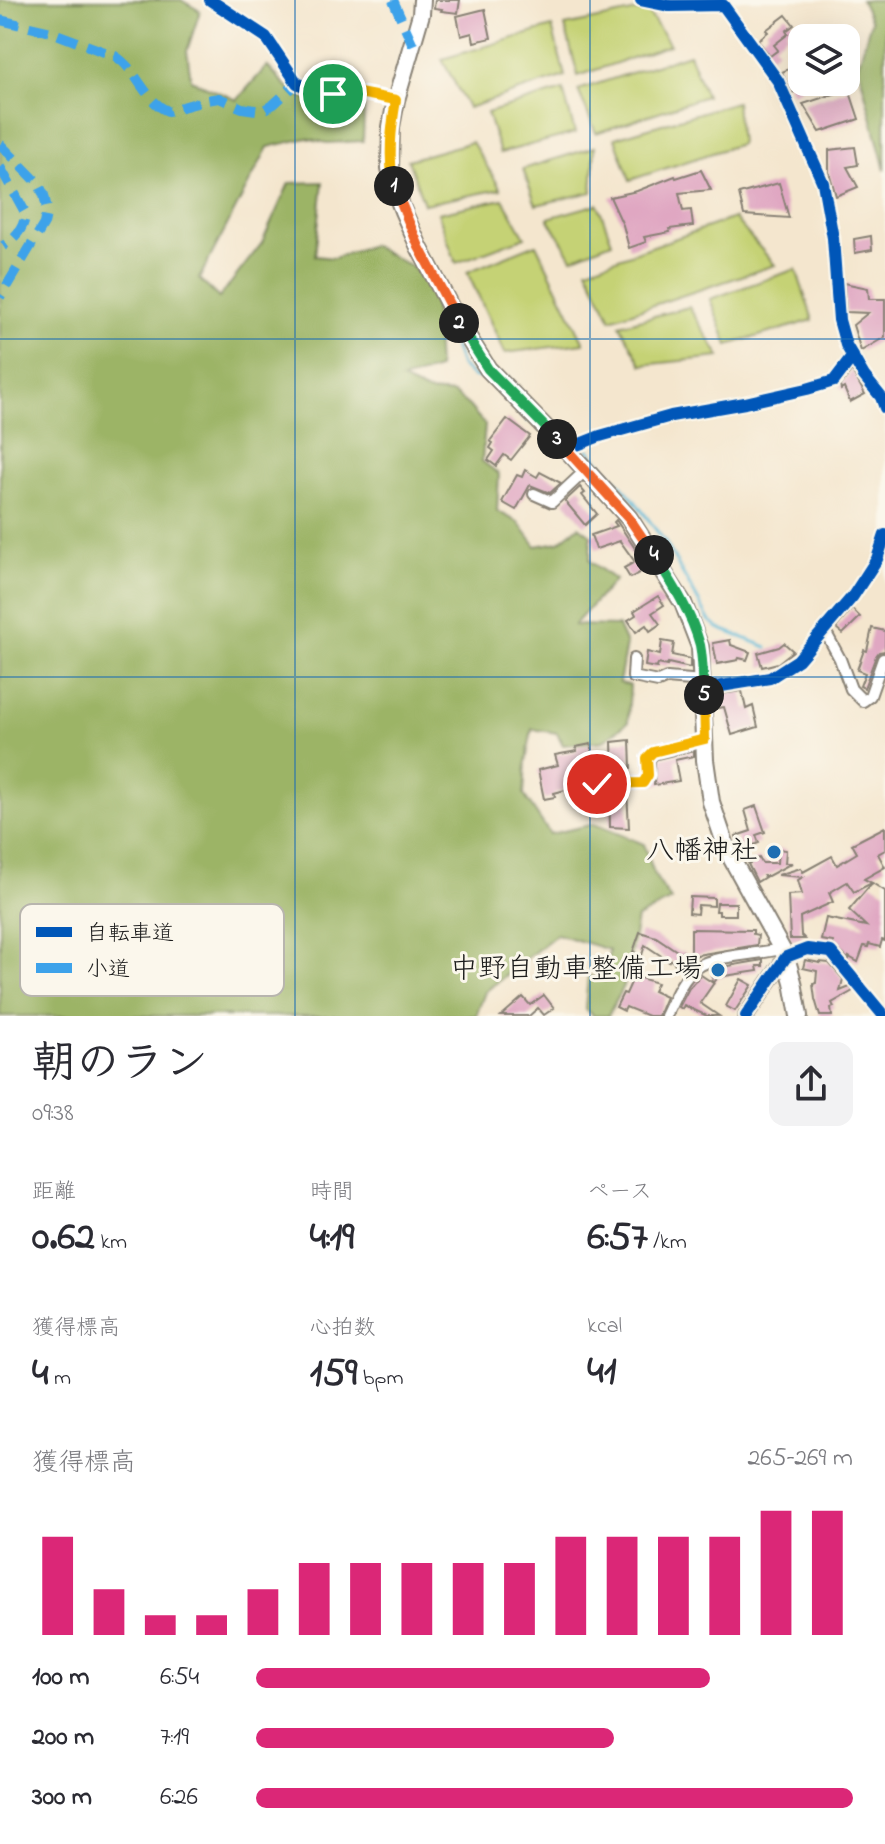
<!DOCTYPE html>
<html lang="ja">
<meta charset="utf-8">
<style>
:root{--surface:#fff;--page:#f2f2f3;--text:#2b2b33;--muted:#7c7c81;--accent:#db2777}
body{margin:0;font-family:"Indie Flower","Klee One",sans-serif;background:var(--page);color:var(--text);height:100vh;display:flex;flex-direction:column;font-size:30px;white-space:nowrap}
*{box-sizing:border-box;margin:0}
p{font-size:26px;color:var(--muted)}
.icon{flex:none;width:44px;height:44px;fill:none;stroke:currentColor;stroke-width:2;stroke-linecap:round;stroke-linejoin:round}
.map{position:relative;height:1016px;overflow:hidden}
.side{display:flex;flex-direction:column;background:var(--surface);flex:1}
.side>*{flex:none}
.fabs{position:absolute;left:788px;top:24px;display:grid;gap:16px}
.fabs a{display:grid;place-items:center;width:72px;height:72px;border-radius:16px;background:var(--surface);box-shadow:0 8px 32px #0002;font-size:40px}
.pin{position:absolute;display:grid;place-items:center;width:68px;height:68px;color:#fff;margin:-34px;border:4px solid #fff;border-radius:50%;box-shadow:0 2px 8px #0007}
.km{position:absolute;width:40px;height:40px;margin:-20px;border-radius:50%;background:#222;color:#fff;font-size:22px;line-height:40px;text-align:center}
.round{display:grid;place-items:center;flex:none;width:84px;height:84px;border-radius:16px;background:var(--page)}
.headline{display:flex;align-items:center;justify-content:space-between;height:136px;padding:0 32px}
h1{font-size:44px;font-weight:700;line-height:60px}
.metrics{display:grid;grid-template-columns:repeat(3,1fr);gap:12px;height:136px;padding:8px 32px}
.metrics div{display:grid;align-content:center}
.metrics b{font-size:40px;font-weight:700}
.metrics small{font-size:22px;font-weight:400}
.metrics p{font-size:22px}
.chart{height:224px;padding:16px 32px}
.chart p{display:flex;justify-content:space-between}
.chart svg{width:100%;height:144px;margin-top:8px;stroke:var(--accent);stroke-width:6}
ul{padding:0 32px;list-style:none;font-size:26px}
li{display:grid;grid-template-columns:128px 96px 1fr;align-items:center;height:60px}
li i{height:20px;border-radius:10px;background:var(--accent)}
.map>svg:first-child{display:block}
</style>
<div class="map">
<svg width="885" height="1016" viewBox="0 0 885 1016">
<rect width="100%" height="100%" fill="#fbf7ec"/>
<filter id="ink" filterUnits="userSpaceOnUse"><feTurbulence type="fractalNoise" baseFrequency=".0125" numOctaves="2"/><feDisplacementMap in="SourceGraphic" scale="16" xChannelSelector="R" yChannelSelector="G"/><feConvolveMatrix kernelMatrix="1 2 1 2 8 2 1 2 1" color-interpolation-filters="sRGB"/></filter>
<filter id="wash" filterUnits="userSpaceOnUse"><feTurbulence type="fractalNoise" baseFrequency=".006" numOctaves="4" result="noise"/><feDisplacementMap in="SourceGraphic" scale="32" xChannelSelector="R" yChannelSelector="G"/><feGaussianBlur stdDeviation="1.8" result="paint"/><feColorMatrix in="noise" values="0 0 0 0 0 0 0 0 0 0 0 0 0 0 0 0 0 1.4 0 .05"/><feComposite in="paint" operator="in"/></filter>
<g filter="url(#wash)">
<rect width="100%" height="100%" fill="#f4e6ce"/>
<g fill="#c5d274" stroke="#707748" stroke-width="2">
<polygon points="646,9 670,45 578,76 565,26"/>
<polygon points="552,27 565,76 468,108 442,59"/>
<polygon points="689,54 706,96 596,133 578,90"/>
<polygon points="563,90 575,133 500,153 487,113"/>
<polygon points="736,102 740,144 630,180 615,138"/>
<polygon points="472,142 501,189 424,204 408,160"/>
<polygon points="595,147 592,192 536,205 523,169"/>
<polygon points="503,199 525,237 456,263 438,213"/>
<polygon points="598,204 612,242 572,258 548,218"/>
<polygon points="734,218 775,265 611,319 587,269"/>
<polygon points="536,244 584,343 505,353 467,272"/>
<polygon points="796,269 813,320 728,345 710,299"/>
<polygon points="689,307 720,357 642,365 620,325"/>
</g>
<g fill="#9cb466" stroke="#5c6841" stroke-width="2">
<polygon points="0,0 181,0 200,11 187,51 191,80 237,100 267,66 294,94 334,106 364,108 363,141 327,143 307,138 268,147 199,279 219,298 262,243 289,183 323,182 315,256 334,258 371,245 414,268 434,293 438,369 402,380 427,392 454,394 469,406 485,425 482,461 499,474 497,511 518,522 536,546 559,542 579,526 591,535 590,561 615,580 574,625 618,626 626,644 619,683 630,685 628,722 603,741 563,745 557,733 532,729 526,761 524,795 550,834 594,824 644,844 655,876 671,900 637,918 630,958 624,984 608,1016 594,1016 585,1009 588,975 605,981 609,950 557,934 485,992 476,1016 0,1016"/>
<polygon points="861,0 885,0 885,170 858,65 871,21"/>
</g>
<g fill="none" stroke-linecap="round" stroke-linejoin="round">
<g stroke="#56b6d5" stroke-width="3">
<polyline points="452,340 461,366 472,376 486,379 528,421"/>
<polyline points="588,449 631,496 665,542 709,620 718,628 767,647"/>
</g>
</g>
<g id="blocks">
<g fill="#e0a7c2">
<polygon points="435,0 460,0 458,13 441,11 442,9 434,8"/>
<polygon points="485,9 491,38 474,42 472,33 461,36 457,16"/>
<polygon points="786,15 794,25 786,31 788,34 774,45 778,50 770,56 758,40 768,32 766,30"/>
<polygon points="791,68 801,89 792,93 782,72"/>
<polygon points="849,89 859,119 820,132 803,104"/>
<polygon points="855,147 858,165 847,167 858,187 836,196 829,172 829,150"/>
<polygon points="701,170 711,190 679,193 683,211 691,210 693,226 669,229 670,232 644,237 646,242 629,248 623,225 610,197 637,191 675,176 676,178"/>
<polygon points="779,183 789,218 744,215 739,194"/>
<polygon points="871,236 872,250 855,253 854,239"/>
<polygon points="844,283 868,288 869,299 885,299 885,337 861,351 853,325 868,313 846,312"/>
<polygon points="852,371 865,394 850,402 844,388 841,390 840,386"/>
<polygon points="507,419 530,436 511,460 504,455 496,466 488,460 494,451 490,448 493,443 490,441"/>
<polygon points="525,470 537,477 540,472 561,483 550,493 530,485 516,510 502,502 517,475 522,477"/>
<polygon points="580,487 585,493 582,495 597,514 585,525 565,501"/>
<polygon points="616,520 648,568 630,578 624,568 635,562 620,541 596,549 591,535 617,526 614,522"/>
<polygon points="658,596 664,605 652,613 660,624 650,631 646,625 636,632 628,620 636,615 634,611"/>
<polygon points="852,609 860,617 843,634 836,628"/>
<polygon points="872,628 885,631 885,651 879,652 876,656 864,688 860,686 865,673 857,670 864,650 867,651"/>
<polygon points="730,640 731,645 750,652 747,660 739,658 738,660 717,664 713,643"/>
<polygon points="662,641 674,643 672,655 690,659 690,668 668,663 667,666 658,664 657,668 645,666 647,652 660,655"/>
<polygon points="784,643 793,651 778,663 762,667 758,653 779,647"/>
<polygon points="742,691 746,709 753,706 758,727 732,735 724,707 717,708 715,695"/>
<polygon points="630,740 631,768 613,769 612,742"/>
<polygon points="591,744 597,774 579,778 581,786 554,793 555,797 544,799 538,770 558,765 555,755 577,751 576,747"/>
<polygon points="694,750 694,756 675,760 679,781 654,785 655,761 657,759"/>
<polygon points="627,791 629,828 610,827 609,792"/>
<polygon points="756,806 765,832 756,835 759,843 741,850 736,836 751,831 745,810"/>
<polygon points="885,827 885,850 878,854 885,867 864,879 872,883 854,892 847,882 829,893 833,902 800,917 801,935 805,939 790,939 788,895 802,894 798,880 803,877 778,875 801,868 803,872 832,856 837,865 857,853 852,844"/>
<polygon points="778,849 786,850 785,863 792,863 768,876 764,876 765,877 757,882 748,864 759,858 762,863 777,863"/>
<polygon points="872,883 885,891 885,941 882,940 880,947 869,944 868,947 864,946 858,962 849,957 849,959 846,957 833,944 833,942 821,940 826,918 866,926 849,910"/>
<polygon points="690,897 714,898 714,906 698,905 697,914 689,913"/>
<polygon points="717,903 736,903 736,915 719,915 719,911 716,911"/>
<polygon points="691,929 753,930 753,934 758,935 757,945 697,955 682,970 670,959 669,961 645,945 642,955 633,952 640,932 656,937 680,953 682,951 691,959"/>
<polygon points="763,960 763,966 757,966 758,971 718,977 700,1003 719,1016 707,1016 684,1005 682,1009 679,1007 689,988 701,975 713,983 711,969"/>
<polygon points="805,960 820,963 820,962 829,963 843,979 840,991 850,987 853,991 832,1003 834,1007 831,1008 832,1016 820,1016 815,999 813,984 816,983 817,971 803,968"/>
<polygon points="634,976 657,983 653,991 666,997 658,1016 648,1016 626,1007 624,1011 616,1007 623,993 626,994"/>
<polygon points="741,979 752,985 735,1011 726,1006"/>
<polygon points="544,995 554,1008 544,1015 538,1008 529,1016 501,1016 523,997 530,1005"/>
</g>
</g>
</g>
<g filter="url(#ink)">
<use href="#blocks" fill-opacity="0" stroke="#888175" stroke-width="2"/>
<g fill="none" stroke-linecap="round" stroke-linejoin="round">
<defs>
<g id="street">
<polyline points="210,0 266,37 297,83 315,91 333,94 359,93 396,100"/>
<polyline points="641,0 670,6 723,5 778,81 823,183 833,238 839,320 846,345 864,376 881,397 885,408"/>
<polyline points="567,449 600,436 671,416 745,403 807,389 834,381 853,356"/>
<polyline points="534,494 552,502 586,470"/>
<polyline points="824,629 840,659 851,689 863,701 870,696 883,659 885,660"/>
<polyline points="634,659 633,677 658,682 667,678 703,681"/>
<polyline points="703,689 770,678 798,660 853,596 877,559 885,535"/>
<polyline points="597,784 643,783 648,775 647,758 653,752 705,739"/>
<polyline points="786,957 807,949 831,952 884,1016"/>
<path d="M666,1016C674,1000 681,979 696,968C713,955 760,954 782,949"/>
</g>
<polyline id="secondary" points="746,1016 786,957"/>
<polyline id="primary" points="422,0 421,14 396,100 391,127 390,168 395,190 403,211 419,247 456,318 488,369 571,454 629,518 683,603 700,647 705,760 711,802 728,852 786,957 793,982 799,1016"/>
</defs>
<use href="#street" stroke="#888175" stroke-width="14"/>
<use href="#secondary" stroke="#888175" stroke-width="18"/>
<use href="#primary" stroke="#888175" stroke-width="20"/>
<use href="#street" stroke="#fff" stroke-width="10"/>
<use href="#secondary" stroke="#fff" stroke-width="14"/>
<use href="#primary" stroke="#fff" stroke-width="16"/>
<g stroke="#3da2ea" stroke-width="10" stroke-dasharray="20 10" stroke-linecap="butt">
<polyline points="393,0 413,45"/>
<path d="M0,20L51,32L115,56C136,68 146,103 168,111L207,100L219,98L242,108L262,111L274,104L297,83"/>
<polyline points="0,144 38,183 44,195 47,209 44,224 0,297"/>
<path d="M0,167L25,212C26,227 15,238 3,246"/>
</g>
<defs>
<g id="cycleway">
<polyline points="210,0 266,37 297,83 315,91 333,94 359,93 396,100"/>
<polyline points="641,0 670,6 723,5 778,81 823,183 833,238 839,320 846,345 864,376 881,397 885,408"/>
<polyline points="567,449 600,436 671,416 745,403 807,389 834,381 853,356"/>
<polyline points="703,689 770,678 798,660 853,596 877,559 885,535"/>
<polyline points="746,1016 786,957 807,949 831,952 884,1016"/>
</g>
</defs>
<use href="#cycleway" stroke="#fbf7ec" stroke-width="17"/>
<use href="#cycleway" stroke="#0057b8" stroke-width="12"/>
</g>
</g>
<g fill="none" stroke-linecap="round" stroke-linejoin="round" filter="url(#ink)">
<defs>
<path id="split-1" d="M333,94L359,93L396,100C391,129 388,157 394,186"/>
<polyline id="split-2" points="394,186 419,247 459,323"/>
<polyline id="split-3" points="459,323 488,369 557,439"/>
<polyline id="split-4" points="557,439 629,518 654,555"/>
<path id="split-5" d="M654,555C672,583 691,612 700,645C703,660 703,679 704,695"/>
<polyline id="split-6" points="597,784 643,783 648,775 647,758 653,752 705,739 704,695"/>
</defs>
<use href="#split-1" stroke="#fff" stroke-width="16"/>
<use href="#split-2" stroke="#fff" stroke-width="16"/>
<use href="#split-3" stroke="#fff" stroke-width="16"/>
<use href="#split-4" stroke="#fff" stroke-width="16"/>
<use href="#split-5" stroke="#fff" stroke-width="16"/>
<use href="#split-6" stroke="#fff" stroke-width="16"/>
<use href="#split-1" stroke="#f5b400" stroke-width="10"/>
<use href="#split-2" stroke="#f0652b" stroke-width="10"/>
<use href="#split-3" stroke="#22a559" stroke-width="10"/>
<use href="#split-4" stroke="#f0652b" stroke-width="10"/>
<use href="#split-5" stroke="#22a559" stroke-width="10"/>
<use href="#split-6" stroke="#f5b400" stroke-width="10"/>
</g>
<path fill="none" stroke="#1f6fb2" stroke-width="2" stroke-opacity="0.55" d="M295,0V1016M590,0V1016M0,339H885M0,677H885"/>
<g fill="#1f6fb2" stroke="#fbf7ec" stroke-width="3">
<circle cx="774" cy="852" r="8"/>
<circle cx="718" cy="970" r="8"/>
</g>
<g text-anchor="middle" dominant-baseline="central" stroke-width="6" stroke-linejoin="round" paint-order="stroke">
<g font-size="28" fill="#1c1c1c" stroke="#fbf7ec" text-anchor="end">
<text x="758" y="852">八幡神社</text>
<text x="702" y="970">中野自動車整備工場</text>
</g>
</g>
<rect x="20" y="904" width="264" height="92" rx="12" fill="#fbf7ec" stroke="#b8b5ae" stroke-width="2"/>
<rect x="36" y="927" width="36" height="10" fill="#0057b8"/>
<rect x="36" y="963" width="36" height="10" fill="#3da2ea"/>
<g font-size="22" fill="#1c1c1c">
<text x="86" y="940">自転車道</text>
<text x="86" y="976">小道</text>
</g>
</svg>
<div class="fabs">
<a><svg class="icon" aria-label="layers" viewBox="0 0 24 24"><path d="M12 4l9 5-9 5-9-5zM3 14l9 5 9-5"/></svg></a>
</div>
<div class="pin" style="left:333px;top:94px;background:#1e9e55"><svg class="icon" aria-label="arrive" viewBox="0 0 24 24"><path d="M6 21V4h12l-3 4 3 4H6"/></svg></div>
<div class="pin" style="left:597px;top:784px;background:#d93025"><svg class="icon" aria-label="check" viewBox="0 0 24 24"><path d="M5 12l5 5 9-10"/></svg></div>
<b class="km" style="left:394px;top:186px">1</b>
<b class="km" style="left:459px;top:323px">2</b>
<b class="km" style="left:557px;top:439px">3</b>
<b class="km" style="left:654px;top:555px">4</b>
<b class="km" style="left:704px;top:695px">5</b>
</div>
<section class="side">
<div class="headline"><div><h1>朝のラン</h1><p>09:38</p></div><a class="round"><svg class="icon" aria-label="share" viewBox="0 0 24 24"><path d="M12 15V3M7 8l5-5 5 5M5 13v7h14v-7"/></svg></a></div>
<div class="metrics">
<div><p>距離</p><b>0.62<small> km</small></b></div>
<div><p>時間</p><b>4:19</b></div>
<div><p>ペース</p><b>6:57<small> /km</small></b></div>
</div>
<div class="metrics">
<div><p>獲得標高</p><b>4<small> m</small></b></div>
<div><p>心拍数</p><b>159<small> bpm</small></b></div>
<div><p>kcal</p><b>41</b></div>
</div>
<div class="chart"><p><span>獲得標高</span>265–269 m</p>
<svg viewBox="0 0 160 44" preserveAspectRatio="none"><path d="M5 44V14M15 44V30M25 44V38M35 44V38M45 44V30M55 44V22M65 44V22M75 44V22M85 44V22M95 44V22M105 44V14M115 44V14M125 44V14M135 44V14M145 44V6M155 44V6"/></svg>
</div>
<ul>
<li><b>100 m</b>6:54<i style="width:76%"></i></li>
<li><b>200 m</b>7:19<i style="width:60%"></i></li>
<li><b>300 m</b>6:26<i style="width:100%"></i></li>
</ul>
</section>
